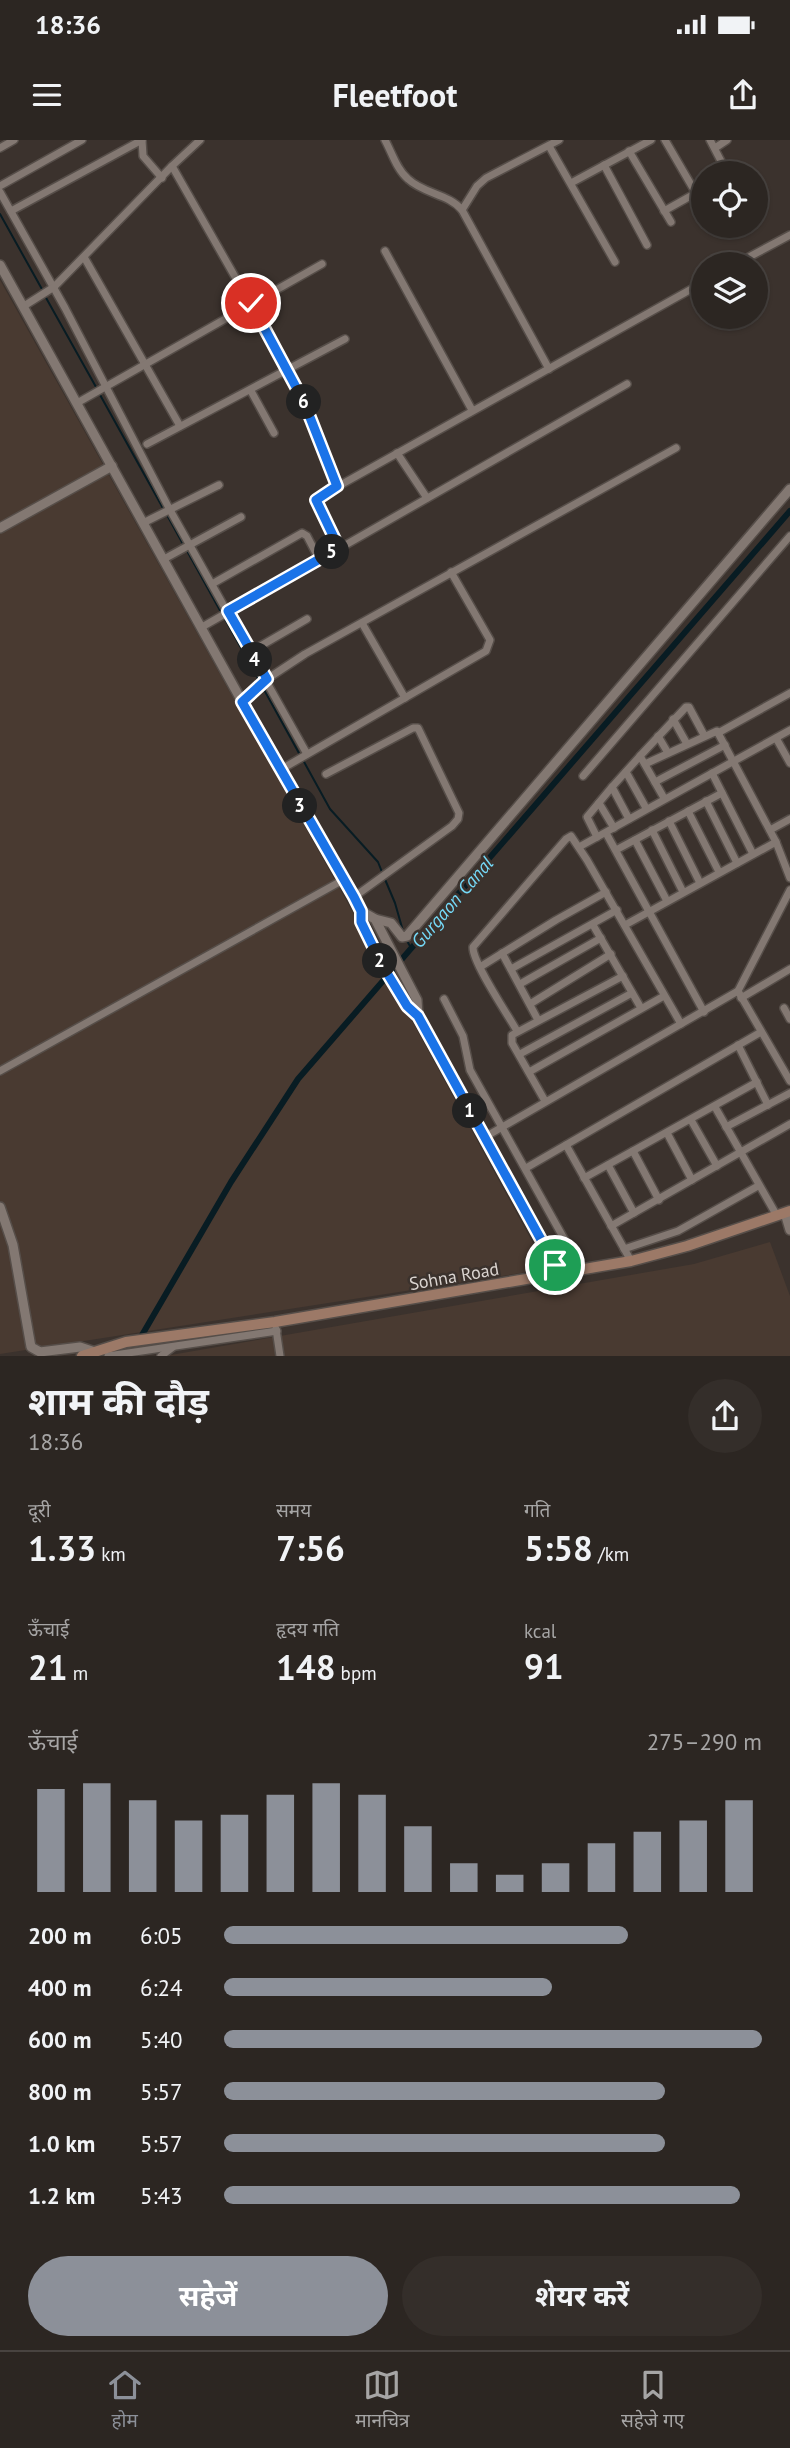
<!DOCTYPE html>
<html lang="hi">
<meta charset="utf-8">
<style>
:root{--surface:#2c2622;--page:#342e2a;--text:#f1f3f6;--muted:#a6a5a5;--line:#484340;--accent:#8c9099}
body{margin:0;font-family:"PT Sans","Noto Sans Devanagari",sans-serif;background:var(--page);color:var(--text);height:100vh;display:flex;flex-direction:column;font-size:26px;white-space:nowrap}
*{box-sizing:border-box;margin:0}
p{font-size:23px;color:var(--muted)}
.icon{flex:none;width:38px;height:38px;fill:none;stroke:currentColor;stroke-width:2;stroke-linecap:round;stroke-linejoin:round}
.map{position:relative;height:1216px;overflow:hidden}
.details{display:flex;flex-direction:column;background:var(--surface);flex:1}
.details>*{flex:none}
.fabs{position:absolute;left:691px;top:21px;display:grid;gap:14px}
.fabs a{display:grid;place-items:center;width:77px;height:77px;border-radius:50%;background:var(--surface);box-shadow:0 2px 5px #0004,0 0 0 2px var(--line);font-size:35px}
.pin{position:absolute;display:grid;place-items:center;width:60px;height:60px;color:#fff;margin:-30px;border:4px solid #fff;border-radius:50%;box-shadow:0 2px 7px #0007}
.km{position:absolute;width:35px;height:35px;margin:-18px;border-radius:50%;background:#222;color:#fff;font-size:19px;line-height:35px;text-align:center}
.round{display:grid;place-items:center;flex:none;width:74px;height:74px;border-radius:37px;background:var(--page)}
.headline{display:flex;align-items:center;justify-content:space-between;height:119px;padding:0 28px}
h1{font-size:38px;font-weight:700;line-height:52px}
.metrics{display:grid;grid-template-columns:repeat(3,1fr);gap:10px;height:119px;padding:7px 28px}
.metrics div{display:grid;align-content:center}
.metrics b{font-size:35px;font-weight:700}
.metrics small{font-size:19px;font-weight:400}
.metrics p{font-size:19px}
.chart{height:196px;padding:14px 28px}
.chart p{display:flex;justify-content:space-between}
.chart svg{width:100%;height:126px;margin-top:7px;stroke:var(--accent);stroke-width:6}
.action{display:flex;gap:14px;margin-top:auto;padding:14px 28px}
.action a{flex:1;height:80px;border-radius:42px;background:var(--accent);color:#fff;font-size:28px;font-weight:700;line-height:80px;text-align:center}
.action a+a{background:var(--page);color:var(--text)}
ul{padding:0 28px;list-style:none;font-size:23px}
li{display:grid;grid-template-columns:112px 84px 1fr;align-items:center;height:52px}
li i{height:18px;border-radius:9px;background:var(--accent)}
.status{display:flex;justify-content:space-between;align-items:center;height:49px;padding:0 35px;background:var(--surface);direction:ltr}
.status svg{height:19px;fill:currentColor}
header{display:flex;justify-content:space-between;align-items:center;height:91px;padding:0 28px;background:var(--surface);font-size:32px;font-weight:700}
.menu{display:flex;justify-content:space-around;align-items:center;height:98px;border-top:2px solid var(--line);background:var(--surface);font-size:19px;color:var(--muted)}
.menu a{display:grid;justify-items:center;gap:4px}
.menu .selected{color:var(--accent)}
.map>svg:first-child{display:block}
</style>
<div class="status"><b>18:36</b><svg viewBox="0 0 49 12"><path d="M0 12V9h3v3zM5 12V6h3v6zM10 12V3h3v9zM15 12V0h3v12zM26 1h20v11H26zM47 4h2v5h-2z"/></svg></div>
<header><svg class="icon" aria-label="menu" viewBox="0 0 24 24"><path d="M4 6h16M4 12h16M4 18h16"/></svg>Fleetfoot<svg class="icon" aria-label="share" viewBox="0 0 24 24"><path d="M12 15V3M7 8l5-5 5 5M5 13v7h14v-7"/></svg></header>
<div class="map">
<svg width="790" height="1216" viewBox="0 0 790 1216">
<rect width="100%" height="100%" fill="#3b322d"/>
<g fill="#493a31">
<polygon points="0,140 361,787 547,1129 0,1214"/>
<polygon points="770,1102 790,1156 790,1216 165,1216 694,1124"/>
</g>
<g fill="none" stroke-linecap="round" stroke-linejoin="round">
<g stroke="#081c23" stroke-width="2">
<polyline points="0,74 43,151"/>
<polyline points="45,156 96,247"/>
<polyline points="99,253 164,370"/>
<polyline points="167,375 183,404"/>
<polyline points="186,409 222,474"/>
<polyline points="225,479 260,542"/>
<polyline points="262,546 300,615"/>
<polyline points="303,620 330,669 378,722 382,732"/>
<polyline points="384,737 395,763 403,791"/>
<polyline points="406,799 411,808"/>
</g>
<polyline stroke="#081c23" stroke-width="6" points="131,1214 231,1042 298,939 790,371"/>
<defs>
<g id="minor">
<polyline points="142,0 143,16 162,38"/>
<path d="M385,0C392,13 397,30 408,39C424,54 449,54 462,70L549,229"/>
<polyline points="665,0 704,67"/>
<polyline points="710,0 722,23"/>
<polyline points="549,6 615,122"/>
<polyline points="0,8 14,0"/>
<polyline points="715,8 727,0"/>
<polyline points="629,11 671,82"/>
<polyline points="604,25 647,105"/>
<polyline points="172,26 288,230 304,262 337,346"/>
<polyline points="571,43 651,0"/>
<polyline points="0,46 82,0"/>
<polyline points="0,52 65,168 170,370 307,614"/>
<polyline points="462,70 477,46 486,38 559,0"/>
<polyline points="11,71 142,0"/>
<polyline points="664,71 696,53"/>
<polyline points="385,111 472,270"/>
<polyline points="84,117 180,286"/>
<polyline points="736,124 790,95"/>
<polyline points="24,166 54,147 172,26 200,0"/>
<polyline points="251,251 274,293"/>
<polyline points="77,263 322,124"/>
<polyline points="147,304 345,199"/>
<polyline points="397,313 427,358"/>
<polyline points="143,383 219,345"/>
<polyline points="339,408 316,363 319,357 704,142"/>
<polyline points="164,419 241,377"/>
<polyline points="212,444 302,393 307,396 319,419"/>
<polyline points="362,483 405,558"/>
<polyline points="202,487 627,244"/>
<polyline points="250,512 307,479"/>
<polyline points="242,562 267,539 305,514 676,308"/>
<polyline points="673,579 687,604"/>
<polyline points="718,593 790,553"/>
<polyline points="658,596 668,613"/>
<polyline points="776,598 790,623"/>
<polyline points="640,616 686,567 689,567 704,595"/>
<polyline points="645,624 717,591 776,702 790,738"/>
<polyline points="280,630 486,511 490,500 451,432"/>
<polyline points="626,632 646,668"/>
<polyline points="712,633 753,714"/>
<polyline points="326,634 413,588 418,588 459,673 458,679 452,686 354,757"/>
<polyline points="583,636 790,396"/>
<polyline points="655,642 725,605"/>
<polyline points="706,661 737,723"/>
<polyline points="599,663 614,688"/>
<polyline points="688,671 719,732"/>
<polyline points="629,679 612,647 640,616 664,658"/>
<polyline points="669,681 700,743"/>
<polyline points="652,690 683,752"/>
<polyline points="770,690 790,679"/>
<polyline points="606,693 704,872"/>
<polyline points="597,697 587,677 612,647"/>
<polyline points="635,700 667,761"/>
<polyline points="579,707 790,590"/>
<polyline points="616,710 722,653"/>
<polyline points="593,785 641,868"/>
<polyline points="625,785 776,702"/>
<polyline points="502,813 538,880"/>
<polyline points="480,827 556,780 606,752"/>
<polyline points="511,829 617,770"/>
<polyline points="520,844 601,798"/>
<polyline points="738,851 790,941"/>
<polyline points="741,858 790,829"/>
<polyline points="444,859 463,896 470,930 582,1131"/>
<polyline points="530,864 611,814"/>
<polyline points="784,868 790,879"/>
<path d="M517,891C508,875 472,822 473,807L566,699L571,696L587,720L681,884"/>
<polyline points="738,905 768,965"/>
<polyline points="520,914 632,853"/>
<polyline points="0,931 343,740"/>
<polyline points="529,932 664,856"/>
<polyline points="545,961 512,903 512,895 623,836"/>
<polyline points="715,967 777,1076"/>
<polyline points="691,980 717,1026"/>
<polyline points="726,987 790,953"/>
<polyline points="667,993 692,1040"/>
<polyline points="485,997 738,851 790,750"/>
<polyline points="566,1005 631,1121"/>
<polyline points="633,1011 659,1060"/>
<polyline points="608,1025 634,1073"/>
<polyline points="526,1028 761,892"/>
<polyline points="584,1038 757,942"/>
<polyline points="611,1086 790,984"/>
<polyline points="624,1109 678,1091 758,1046"/>
<polyline points="276,1189 280,1216"/>
<polyline points="108,1216 277,1191"/>
<polyline points="161,1216 173,1207"/>
</g>
<g id="tertiary">
<polyline points="0,125 275,621 354,757 361,771 364,787 381,823 404,863 418,876"/>
<polyline points="0,388 112,326"/>
<polyline points="361,771 375,779 417,860 418,876 560,1134"/>
<polyline points="375,779 391,783 402,797 407,796 790,349"/>
<polyline points="0,1067 13,1105 31,1207 40,1212 80,1207 95,1212"/>
<polyline points="785,1073 790,1090"/>
</g>
<polyline id="secondary" points="82,1216 126,1202 275,1182 631,1121 687,1106 790,1071"/>
</defs>
<use href="#minor" stroke="#564e49" stroke-width="10"/>
<use href="#tertiary" stroke="#564e49" stroke-width="12"/>
<use href="#secondary" stroke="#564e49" stroke-width="13"/>
<use href="#minor" stroke="#837872" stroke-width="7"/>
<use href="#tertiary" stroke="#837872" stroke-width="9"/>
<use href="#secondary" stroke="#9c7967" stroke-width="10"/>
</g>
<g fill="none" stroke-linecap="round" stroke-linejoin="round">
<defs>
<polyline id="route" points="251,163 304,262 337,346 316,360 339,408 228,471 267,539 242,562 354,757 361,771 361,782 381,823 407,866 418,876 555,1125"/>
</defs>
<use href="#route" stroke="#fff" stroke-width="14"/>
<use href="#route" stroke="#1a73e8" stroke-width="9"/>
</g>
<g text-anchor="middle" dominant-baseline="central" stroke-width="5" stroke-linejoin="round" paint-order="stroke">
<g font-size="18" fill="#dad4d0" stroke="#3b322d">
<text transform="translate(454 1136) rotate(-10)">Sohna Road</text>
</g>
<g font-size="19" font-style="italic" fill="#75d9f7" stroke="#3b322d">
<text transform="translate(452 762) rotate(-49)">Gurgaon Canal</text>
</g>
</g>
</svg>
<div class="fabs">
<a><svg class="icon" aria-label="locate" viewBox="0 0 24 24"><circle cx="12" cy="12" r="6"/><path d="M12 2v4M12 18v4M2 12h4M18 12h4"/></svg></a>
<a><svg class="icon" aria-label="layers" viewBox="0 0 24 24"><path d="M12 4l9 5-9 5-9-5zM3 14l9 5 9-5"/></svg></a>
</div>
<div class="pin" style="left:555px;top:1125px;background:#1e9e55"><svg class="icon" aria-label="arrive" viewBox="0 0 24 24"><path d="M6 21V4h12l-3 4 3 4H6"/></svg></div>
<div class="pin" style="left:251px;top:163px;background:#d93025"><svg class="icon" aria-label="check" viewBox="0 0 24 24"><path d="M5 12l5 5 9-10"/></svg></div>
<b class="km" style="left:470px;top:971px">1</b>
<b class="km" style="left:380px;top:821px">2</b>
<b class="km" style="left:300px;top:666px">3</b>
<b class="km" style="left:255px;top:520px">4</b>
<b class="km" style="left:332px;top:412px">5</b>
<b class="km" style="left:304px;top:262px">6</b>
</div>
<section class="details">
<div class="headline"><div><h1>शाम की दौड़</h1><p>18:36</p></div><a class="round"><svg class="icon" aria-label="share" viewBox="0 0 24 24"><path d="M12 15V3M7 8l5-5 5 5M5 13v7h14v-7"/></svg></a></div>
<div class="metrics">
<div><p>दूरी</p><b>1.33<small> km</small></b></div>
<div><p>समय</p><b>7:56</b></div>
<div><p>गति</p><b>5:58<small> /km</small></b></div>
</div>
<div class="metrics">
<div><p>ऊँचाई</p><b>21<small> m</small></b></div>
<div><p>हृदय गति</p><b>148<small> bpm</small></b></div>
<div><p>kcal</p><b>91</b></div>
</div>
<div class="chart"><p><span>ऊँचाई</span>275–290 m</p>
<svg viewBox="0 0 160 44" preserveAspectRatio="none"><path d="M5 44V8M15 44V6M25 44V12M35 44V19M45 44V17M55 44V10M65 44V6M75 44V10M85 44V21M95 44V34M105 44V38M115 44V34M125 44V27M135 44V23M145 44V19M155 44V12"/></svg>
</div>
<ul>
<li><b>200 m</b>6:05<i style="width:75%"></i></li>
<li><b>400 m</b>6:24<i style="width:61%"></i></li>
<li><b>600 m</b>5:40<i style="width:100%"></i></li>
<li><b>800 m</b>5:57<i style="width:82%"></i></li>
<li><b>1.0 km</b>5:57<i style="width:82%"></i></li>
<li><b>1.2 km</b>5:43<i style="width:96%"></i></li>
</ul>
<div class="action"><a>सहेजें</a><a>शेयर करें</a></div>
</section>
<nav class="menu">
<a class="selected"><svg class="icon" aria-label="home" viewBox="0 0 24 24"><path d="M3 11l9-7 9 7M6 9v11h12V9"/></svg>होम</a>
<a><svg class="icon" aria-label="map" viewBox="0 0 24 24"><path d="M3 6l6-2 6 2 6-2v14l-6 2-6-2-6 2zM9 4v14M15 6v14"/></svg>मानचित्र</a>
<a><svg class="icon" aria-label="saved" viewBox="0 0 24 24"><path d="M7 4h10v16l-5-4-5 4z"/></svg>सहेजे गए</a>
</nav>
